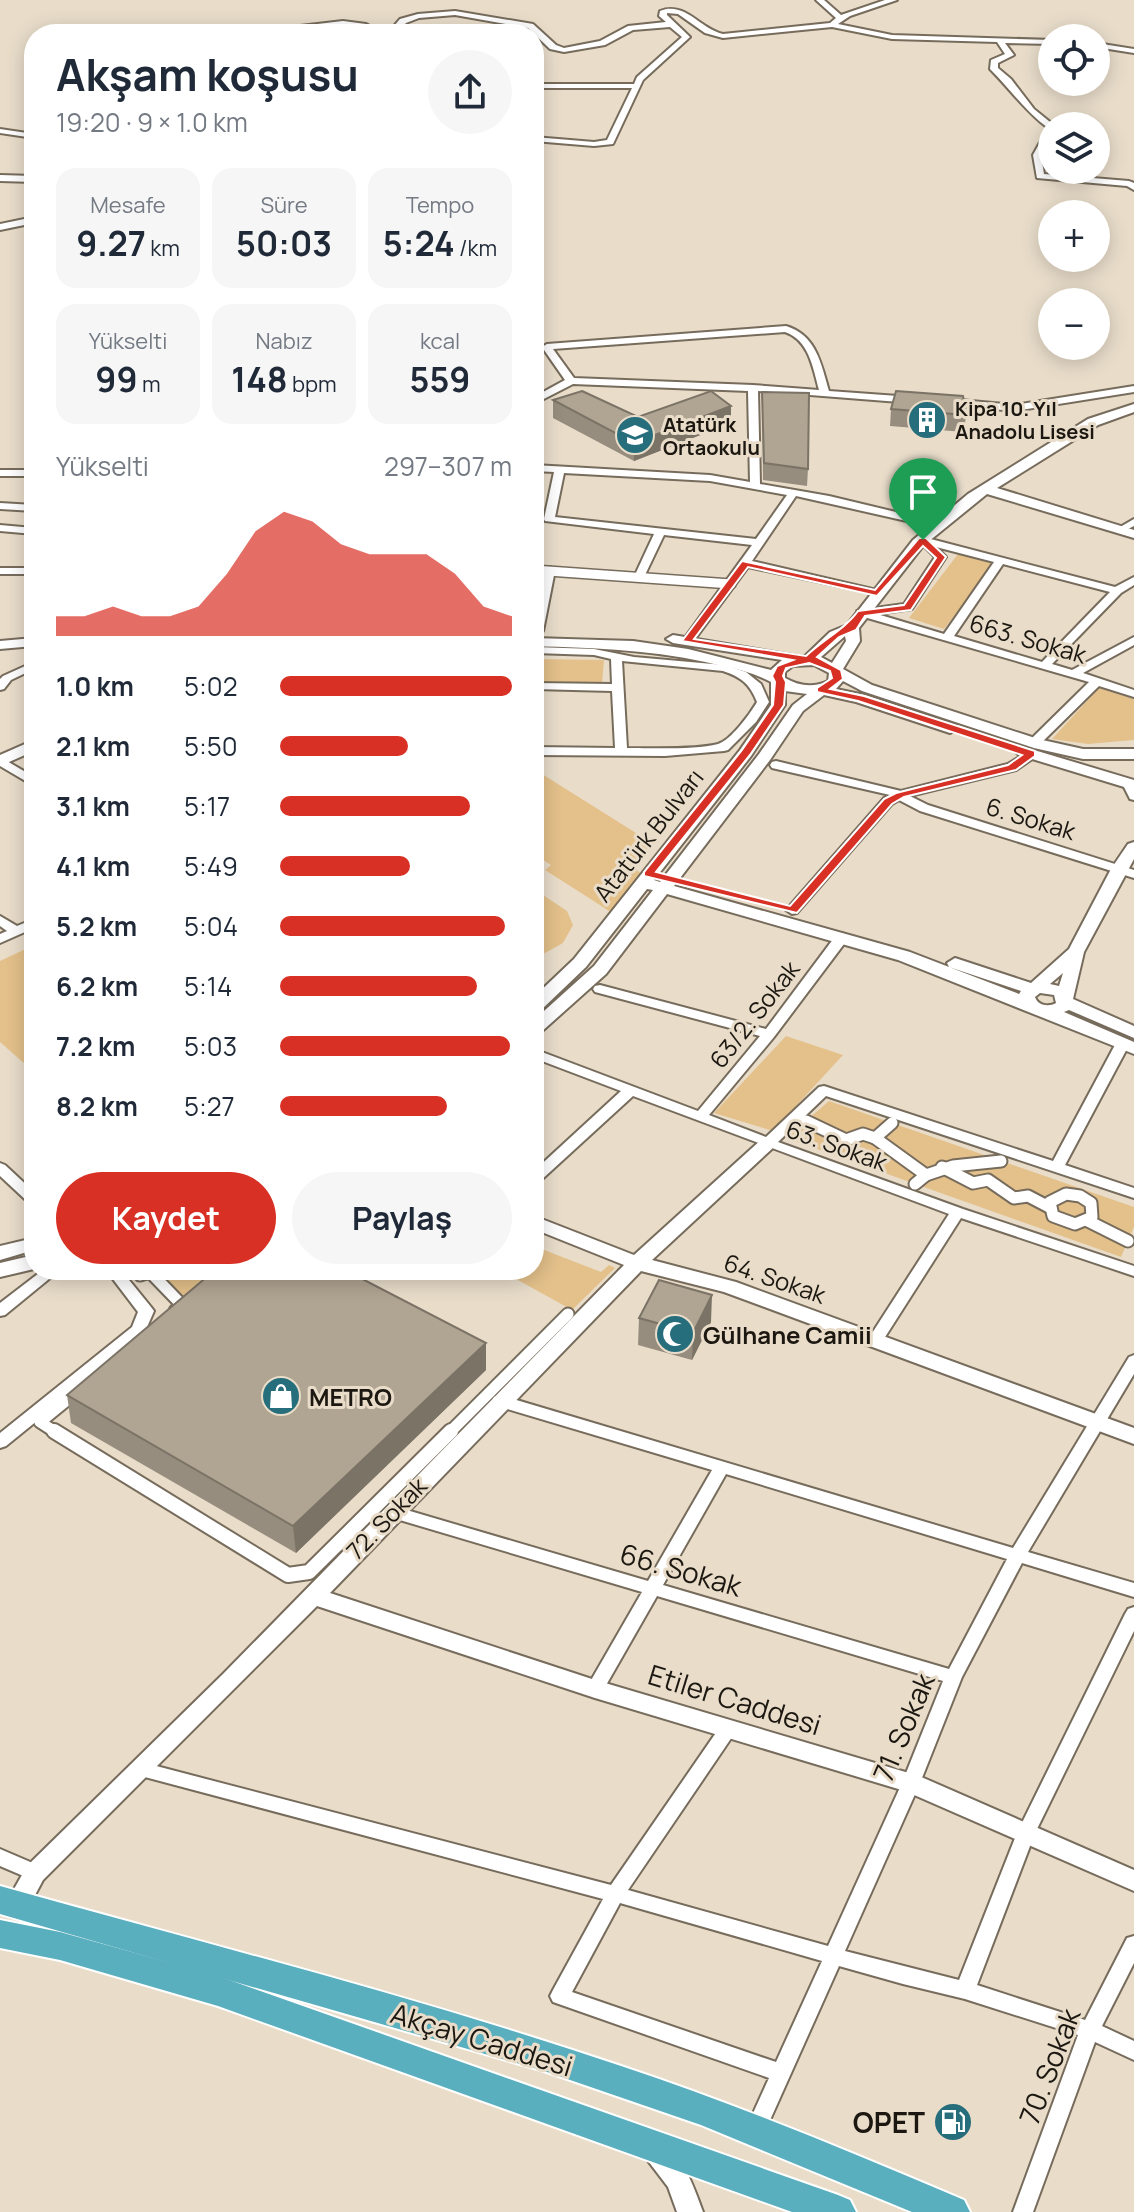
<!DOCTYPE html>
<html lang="tr">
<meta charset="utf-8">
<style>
:root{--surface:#fff;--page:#f6f6f7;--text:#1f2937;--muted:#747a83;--accent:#d93025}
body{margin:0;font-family:Manrope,sans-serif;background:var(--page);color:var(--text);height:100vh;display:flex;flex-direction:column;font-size:30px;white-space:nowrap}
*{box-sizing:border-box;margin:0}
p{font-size:26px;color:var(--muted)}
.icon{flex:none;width:44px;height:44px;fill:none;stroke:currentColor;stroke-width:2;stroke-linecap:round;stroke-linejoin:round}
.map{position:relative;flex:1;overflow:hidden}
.panel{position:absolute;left:24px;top:24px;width:520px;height:1256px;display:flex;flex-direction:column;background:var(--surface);border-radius:32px;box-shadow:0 4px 20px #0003}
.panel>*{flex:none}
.buttons{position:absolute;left:1038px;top:24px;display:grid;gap:16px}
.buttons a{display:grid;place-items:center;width:72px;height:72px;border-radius:50%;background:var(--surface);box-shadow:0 4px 20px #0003;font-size:40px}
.pin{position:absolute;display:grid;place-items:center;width:68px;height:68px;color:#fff;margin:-82px -34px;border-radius:50% 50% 50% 0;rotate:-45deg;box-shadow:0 0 8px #0007}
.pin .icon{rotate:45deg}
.round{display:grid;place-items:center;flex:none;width:84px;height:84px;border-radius:42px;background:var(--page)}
.head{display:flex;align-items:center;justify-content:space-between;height:136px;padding:0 32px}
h1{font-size:44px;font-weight:700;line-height:60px}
.metrics{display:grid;grid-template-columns:repeat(3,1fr);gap:12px;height:136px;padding:8px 32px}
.metrics div{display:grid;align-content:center;border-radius:20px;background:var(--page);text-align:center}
.metrics b{font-size:34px;font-weight:700}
.metrics small{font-size:22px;font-weight:400}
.metrics p{font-size:22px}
.chart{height:224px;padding:16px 32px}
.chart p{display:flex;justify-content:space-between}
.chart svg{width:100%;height:144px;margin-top:8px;fill:var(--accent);opacity:.7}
.cta{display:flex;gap:16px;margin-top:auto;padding:16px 32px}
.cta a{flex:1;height:92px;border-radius:48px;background:var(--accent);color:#fff;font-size:32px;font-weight:700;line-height:92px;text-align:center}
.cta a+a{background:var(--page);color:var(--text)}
ul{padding:0 32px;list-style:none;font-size:26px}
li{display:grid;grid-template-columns:128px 96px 1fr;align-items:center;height:60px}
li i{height:20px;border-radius:10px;background:var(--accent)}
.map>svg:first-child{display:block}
</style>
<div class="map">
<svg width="1134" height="2212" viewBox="0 0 1134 2212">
<rect width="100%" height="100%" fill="#e9ddca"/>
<g fill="#e4c18b">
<polygon points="958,554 994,564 944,629 909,618"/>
<polygon points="534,659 604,660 602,683 534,681"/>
<polygon points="1099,688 1134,699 1134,740 1088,744 1052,739"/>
<polygon points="534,769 652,843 633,866 643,876 614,914 545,870 551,865 534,854"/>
<polygon points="534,889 567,911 573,925 563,943 534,959"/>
<polygon points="34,945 34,1072 0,1042 0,961"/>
<polygon points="786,1036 843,1055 773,1131 714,1113"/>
<polygon points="829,1101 1134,1207 1134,1227 1121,1257 786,1138"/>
<polygon points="534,1246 601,1272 609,1265 615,1268 572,1310 500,1270 534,1270"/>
<polygon points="136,1270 222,1270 181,1304 151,1273"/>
</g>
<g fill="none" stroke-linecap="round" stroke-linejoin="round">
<defs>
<polyline id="pedestrian-far2" points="534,570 731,584"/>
<g id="pedestrian-far1">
<polyline points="806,1121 846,1140 863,1134 875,1138 892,1123"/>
<polyline points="875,1138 926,1175 915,1184"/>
<polyline points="942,1167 973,1183 988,1180 1014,1198 1028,1196 1049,1207"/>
<polyline points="926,1175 953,1166 1001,1161"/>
<polygon points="1066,1194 1080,1196 1091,1203 1092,1217 1075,1224 1053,1216 1050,1202"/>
<polyline points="1088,1221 1128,1241"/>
<polyline points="136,1270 140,1275 150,1272 181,1304 175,1311"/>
<polyline points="57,1433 40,1422 78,1391"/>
<polyline points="449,1433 568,1314"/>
</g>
<polyline id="pedestrian" points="54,1431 288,1575 309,1572 451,1431"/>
<g id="minor">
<path d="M816,0H824L841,15L885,0H897L850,16L838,24L892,35L1052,40V44L1005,43L1014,55L998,63V68L1011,79L1034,109L1055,126H1052V135L1041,155L1044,174L1129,181L1134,183V190L1127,186L1037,178L1033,155L1048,128C1025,111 1010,89 990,69L991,60L1005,54L997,42L892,39L832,27L723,38L705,33L678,14L667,13V15L690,37L643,80L613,144L594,146L534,141V137L594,142L607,140L632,88H534V84H634L637,77L682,37L670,27L633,30L605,45L564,52L550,49L528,28L455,15L419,18L406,23L395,34H387L400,19L418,14L455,11L533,24L556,45L564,48L600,41L628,26L666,22L659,16L660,11C685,1 700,29 723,34L830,23L836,18Z"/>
<path d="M343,21L366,24L385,34C375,34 369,30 360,27C344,23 314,23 302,34H294L300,26Z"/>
<polygon points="1096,43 1134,49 1134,53 1096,47"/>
<polygon points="0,129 34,134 34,138 0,133"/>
<polygon points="0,175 34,176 34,182 0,181"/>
<polygon points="34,217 34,223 0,230 0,224"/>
<path d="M786,326C816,335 821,363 829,391L912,397L917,400L912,403L758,391L760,484L829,496L946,524L947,526L942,529L796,496L752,561L881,591V595L748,567L692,643H684V639L752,545L664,535L644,577L639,580L635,579L634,577L654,534L545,521L544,519L554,472L534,471V465L710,475L750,482L748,391L573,384L534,404V397L565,380L542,347L547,344ZM785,332C809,340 813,368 819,390L753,385L574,378L553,349ZM564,473L710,481L787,495L756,539L555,517Z"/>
<polygon points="1134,386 1134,392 1015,411 949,405 944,402 949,399 1015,405"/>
<rect x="0" y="470" width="34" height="6"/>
<polygon points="0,503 34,505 34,511 0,509"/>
<polygon points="1134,519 1134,526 1120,533 1115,530"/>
<polygon points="0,525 34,528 34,534 0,531"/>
<path d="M923,537L1115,587L1134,577V585L1121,593L1052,664L1072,670L1134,637V645L1083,673L1134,690V697L1099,686L1038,746H1030V740L1089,682L857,615V611L861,610L904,604L935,557L918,540ZM936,547L994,562L944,634L877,614L912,609L946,557ZM1003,564L1110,592L1042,662L954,636Z"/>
<polygon points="550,567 555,570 543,631 537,634 534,634 534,619 545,570"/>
<rect x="0" y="568" width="34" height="6"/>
<path d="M534,647L594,649L634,657L724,665L746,672L761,684L769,702L756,722L728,750L724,751L665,756L534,755V747L615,748L612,691L534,689V683L612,684L611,659L594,655L534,653ZM622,661L723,671C741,677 750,684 757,702C750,714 731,740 718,744C695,750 651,748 627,748Z"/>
<polygon points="34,662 34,669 11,680 4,689 0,690 0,679 3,676"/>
<polygon points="1031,750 1037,754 1035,757 1016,770 910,796 928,805 1134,870 1134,878 920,811 899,800 892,804 797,913 792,914 786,910 884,798 890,795 772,768 770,765 772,762 776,761 901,791 1008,764"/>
<polygon points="0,757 34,777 34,786 0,766"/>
<polygon points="1128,779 1134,783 1134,800 1130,799 1122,783"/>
<polygon points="0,916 17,926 34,919 34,928 0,943 0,934 7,931 0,926"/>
<polygon points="842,933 848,937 847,940 774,1037 709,1115 766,1137 819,1087 824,1086 1053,1161 1116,1043 1118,1040 1128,1040 1130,1043 1065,1165 1134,1188 1134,1198 826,1096 778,1142 963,1209 1134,1266 1134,1276 961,1218 880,1345 870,1345 867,1341 949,1214 633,1096 539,1182 534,1184 534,1171 621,1091 534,1058 534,1049 698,1111 760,1036 595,992 593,989 595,986 600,985 766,1029 837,934"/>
<polygon points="0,1163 5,1165 34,1192 34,1205 29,1203 0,1176"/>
<polygon points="43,1270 60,1270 5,1315 0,1316 0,1303"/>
<polygon points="106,1270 121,1270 151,1307 154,1311 144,1334 6,1446 0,1448 0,1433 132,1327 138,1312"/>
<path d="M1134,1355V1374L1028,1552L1134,1583V1597L1022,1563L962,1677L920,1783L845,1951L959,1980L1017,1833L1125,1614L1128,1609L1134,1607V1631L1035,1833L977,1985L1085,2020L1127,1938L1134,1936V1963L1102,2026L1134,2041V2060L1095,2042L1033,2212H1013L1078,2035L965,1999L903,1984L839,1966L762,2138L755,2140L748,2138L745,2131L769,2078L553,2002L550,1996L553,1990L603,1899L141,1776L135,1774L132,1769L135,1764L141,1762L611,1885L722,1724L728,1722L734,1724L737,1729L734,1734L628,1890L828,1946L902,1783L943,1681L657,1596L601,1694L595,1696L589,1694L586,1689L642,1592L393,1518L387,1516L385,1512L387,1508L393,1506L648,1581L712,1470L494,1405L492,1401L494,1397L500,1395L1013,1548L1129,1357ZM726,1474L1007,1559L949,1669L663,1585ZM620,1903L822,1961L776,2062L572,1992Z"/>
<polygon points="0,1849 42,1867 44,1873 42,1879 35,1881 0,1866"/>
</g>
<g id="tertiary">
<path d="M1134,404V412L1098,425L997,488L1134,530V538L987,494L923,546L859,628L860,641L843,669L872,685L1038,739L1083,749H1134V759H1083L1034,748L862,691L843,681L836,689L865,695L955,725L958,728L950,733L856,702L824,695L803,711L770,760L674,886L910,952L1019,994L1021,991L949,967L947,963L955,958L1031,983L1069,949L1111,869L1128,844L1134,842V859L1084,952L1073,999L1134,1026V1038L1069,1010L1064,1012L1134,1042V1054L898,960L667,894L606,974L540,1033L534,1034V1020L594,966L653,890L647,889L586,967L540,1011L534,1012V997L574,959L740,750L771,705V682C754,673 737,669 718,665C657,650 597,648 534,646V638L633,641L688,649L771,670L782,660L673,643L666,639L673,635L804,657L830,632L847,625L913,540L968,494L1088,419ZM845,636L846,641L832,663L821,657ZM814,665L829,673L828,681C813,688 799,686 785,678V672L793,666ZM785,691L807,694L793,705L759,754L660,882L654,880L751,756L785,705ZM1063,973L1059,986L1050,984ZM1040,993L1054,995L1056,1003C1049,1007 1038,1006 1035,997Z"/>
<polygon points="34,638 34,646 0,649 0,641"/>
<polygon points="34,740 34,751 0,766 0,755"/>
<polygon points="1024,747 1134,780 1134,790 1019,755 1016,752"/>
<polygon points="768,1137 777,1143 774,1147 652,1260 736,1282 1134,1428 1134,1444 724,1292 641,1271 330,1593 595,1680 919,1776 1134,1870 1134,1891 905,1791 595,1698 317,1606 43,1880 26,1912 17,1915 8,1912 5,1905 27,1866 223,1674 624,1265 534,1229 534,1216 634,1255 762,1139"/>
<polygon points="34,1238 34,1250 0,1260 0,1246"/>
<polygon points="34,1255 34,1269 0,1277 0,1263"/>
<path d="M652,2137C681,2148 693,2185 703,2212H677L668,2187L639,2149L643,2140Z"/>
</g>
<g id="trunk">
<path d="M0,1886C207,1944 417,1997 621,2066C738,2105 851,2152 964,2200L970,2212H912L701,2125L544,2071L0,1914Z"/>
<polygon points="0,1920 60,1932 218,1976 838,2195 850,2200 856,2212 792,2212 218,2006 60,1960 0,1948"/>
</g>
</defs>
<use href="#pedestrian-far2" stroke="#776c5c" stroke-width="12"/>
<use href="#pedestrian-far1" stroke="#776c5c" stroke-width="15"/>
<use href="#pedestrian" stroke="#776c5c" stroke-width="18"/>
<use href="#minor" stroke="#776c5c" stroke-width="4"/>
<use href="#tertiary" stroke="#776c5c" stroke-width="4"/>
<use href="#trunk" stroke="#fff" stroke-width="4"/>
<use href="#pedestrian-far2" stroke="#fff" stroke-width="9"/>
<use href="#pedestrian-far1" stroke="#fff" stroke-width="11"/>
<use href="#pedestrian" stroke="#fff" stroke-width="14"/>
<use href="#minor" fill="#fff" fill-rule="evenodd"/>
<use href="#tertiary" fill="#fff" fill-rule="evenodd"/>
<use href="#trunk" fill="#5aafbf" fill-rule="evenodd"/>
</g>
<g fill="#978d7e">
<polygon points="762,392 808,469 807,486 763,480"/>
<polygon points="553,400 638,417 731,406 731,423 634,461 553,418"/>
<polygon points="891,409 966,415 964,432 890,426"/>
<polygon points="639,1318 711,1322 692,1360 638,1345"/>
<polygon points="486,1370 296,1553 71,1423 67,1395"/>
</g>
<g fill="#7b7366">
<polygon points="731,406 731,423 634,461 634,443"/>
<polygon points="712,1295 711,1322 692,1360 693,1333"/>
<polygon points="486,1343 486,1370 296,1553 293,1526"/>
</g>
<g fill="#b0a492" stroke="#7b7366" stroke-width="2">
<polygon points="582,391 638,417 711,391 731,406 634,443 553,400"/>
<polygon points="896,391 963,396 966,415 891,409"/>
<polygon points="762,392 809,393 808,469 764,463"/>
<polygon points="215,1270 345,1270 486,1343 293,1526 67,1395"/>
<polygon points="659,1280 712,1295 693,1333 639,1318"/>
</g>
<path fill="#d93025" stroke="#fff" stroke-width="2" fill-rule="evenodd" d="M919,538H926L946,557L911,610L865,616L856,630L839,637L817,657L841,670L843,679L830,689L864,696L1035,751V756L1016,770L904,797L892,804L797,913L644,876V872L742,750L773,705L775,682L772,676L777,666L793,660L682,641L742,561L875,590ZM923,546L936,558L904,605L858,611C846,628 823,640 806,656L694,639L748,567L877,596ZM809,663L830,671L832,678L817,688V692L858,701L1022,755L1008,765L896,793L884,799L790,906L656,872L750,755L784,705L786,682L783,676L786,668Z"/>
<defs>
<symbol id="building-disc" viewBox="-11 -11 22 22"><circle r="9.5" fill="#276e7c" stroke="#e9ddca"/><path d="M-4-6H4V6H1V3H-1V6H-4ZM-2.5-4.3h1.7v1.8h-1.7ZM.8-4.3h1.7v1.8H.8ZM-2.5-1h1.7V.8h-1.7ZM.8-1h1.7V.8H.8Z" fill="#fff"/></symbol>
<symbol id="school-disc" viewBox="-11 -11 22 22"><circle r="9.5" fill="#276e7c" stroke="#e9ddca"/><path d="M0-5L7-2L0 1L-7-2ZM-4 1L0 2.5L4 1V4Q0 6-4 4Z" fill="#fff"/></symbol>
<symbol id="mosque-disc" viewBox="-11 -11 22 22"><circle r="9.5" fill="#276e7c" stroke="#e9ddca"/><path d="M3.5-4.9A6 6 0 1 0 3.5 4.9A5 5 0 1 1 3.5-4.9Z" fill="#fff"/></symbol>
<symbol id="shop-disc" viewBox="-11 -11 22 22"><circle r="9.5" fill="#276e7c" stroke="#e9ddca"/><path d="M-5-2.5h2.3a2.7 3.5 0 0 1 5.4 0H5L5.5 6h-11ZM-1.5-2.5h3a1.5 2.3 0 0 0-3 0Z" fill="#fff"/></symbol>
<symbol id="fuel-disc" viewBox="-11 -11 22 22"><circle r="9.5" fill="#276e7c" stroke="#e9ddca"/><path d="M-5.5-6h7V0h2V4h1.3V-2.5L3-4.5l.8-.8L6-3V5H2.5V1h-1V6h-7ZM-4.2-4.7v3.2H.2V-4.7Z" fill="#fff"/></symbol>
</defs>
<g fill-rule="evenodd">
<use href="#building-disc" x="905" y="398" width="44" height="44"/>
<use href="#school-disc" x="613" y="413" width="44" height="44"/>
<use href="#mosque-disc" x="653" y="1312" width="44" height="44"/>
<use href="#shop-disc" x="259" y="1374" width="44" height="44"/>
<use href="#fuel-disc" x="931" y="2100" width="44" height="44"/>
</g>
<g text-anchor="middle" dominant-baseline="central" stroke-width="6" stroke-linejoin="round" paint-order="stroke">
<g font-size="20" font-weight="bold" fill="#1c1811" stroke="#e9ddca" text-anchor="start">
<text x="955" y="408">Kipa 10. Yıl<tspan x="955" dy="23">Anadolu Lisesi</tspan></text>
<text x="663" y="424">Atatürk<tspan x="663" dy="23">Ortaokulu</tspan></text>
</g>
<g font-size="24" fill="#1c1811" stroke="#e9ddca">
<text transform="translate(1028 638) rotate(16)">663. Sokak</text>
<text transform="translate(1031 818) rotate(17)">6. Sokak</text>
<text transform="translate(648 835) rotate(-52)">Atatürk Bulvarı</text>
<text transform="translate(754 1014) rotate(-52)">63/2. Sokak</text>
<text transform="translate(837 1145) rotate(20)">63. Sokak</text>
<text transform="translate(775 1278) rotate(19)">64. Sokak</text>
<text transform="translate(386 1518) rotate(-46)">72. Sokak</text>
</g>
<g font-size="24" font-weight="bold" fill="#1c1811" stroke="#e9ddca" text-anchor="start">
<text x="703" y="1334">Gülhane Camii</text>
<text x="309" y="1396">METRO</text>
</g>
<g font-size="28" fill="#1c1811" stroke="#e9ddca">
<text transform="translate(681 1569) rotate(16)">66. Sokak</text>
<text transform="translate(735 1699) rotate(17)">Etiler Caddesi</text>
<text transform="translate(903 1727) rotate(-67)">71. Sokak</text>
<text transform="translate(482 2039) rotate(17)">Akçay Caddesi</text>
<text transform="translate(1049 2066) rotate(-69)">70. Sokak</text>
</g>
<g font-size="28" font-weight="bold" fill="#1c1811" stroke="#e9ddca" text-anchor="end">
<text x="925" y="2122">OPET</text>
</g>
</g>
</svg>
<div class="buttons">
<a><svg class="icon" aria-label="locate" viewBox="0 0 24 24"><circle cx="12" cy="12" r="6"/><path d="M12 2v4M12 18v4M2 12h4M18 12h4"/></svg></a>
<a><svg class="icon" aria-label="layers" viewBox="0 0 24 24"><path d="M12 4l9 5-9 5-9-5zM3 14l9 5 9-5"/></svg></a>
<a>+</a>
<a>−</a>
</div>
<div class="pin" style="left:923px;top:540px;background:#1e9e55"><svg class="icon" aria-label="arrive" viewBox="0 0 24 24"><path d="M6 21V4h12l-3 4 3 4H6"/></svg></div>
<section class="panel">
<div class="head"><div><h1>Akşam koşusu</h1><p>19:20 · 9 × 1.0 km</p></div><a class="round"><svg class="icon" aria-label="share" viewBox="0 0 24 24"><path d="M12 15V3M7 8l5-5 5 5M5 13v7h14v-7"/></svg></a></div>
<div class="metrics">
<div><p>Mesafe</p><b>9.27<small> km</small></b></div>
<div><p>Süre</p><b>50:03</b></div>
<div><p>Tempo</p><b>5:24<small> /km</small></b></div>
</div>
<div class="metrics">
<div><p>Yükselti</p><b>99<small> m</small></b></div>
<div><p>Nabız</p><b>148<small> bpm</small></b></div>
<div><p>kcal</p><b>559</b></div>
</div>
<div class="chart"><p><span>Yükselti</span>297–307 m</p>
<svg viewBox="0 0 160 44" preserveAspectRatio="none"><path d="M0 44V38L10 38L20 35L30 38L40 38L50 35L60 25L70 12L80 6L90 9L100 16L110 19L120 19L130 19L140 25L150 35L160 38V44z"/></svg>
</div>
<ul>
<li><b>1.0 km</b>5:02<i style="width:100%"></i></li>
<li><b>2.1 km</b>5:50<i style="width:55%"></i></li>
<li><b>3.1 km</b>5:17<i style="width:82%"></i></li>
<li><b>4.1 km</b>5:49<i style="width:56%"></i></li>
<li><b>5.2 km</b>5:04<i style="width:97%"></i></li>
<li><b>6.2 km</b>5:14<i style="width:85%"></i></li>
<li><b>7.2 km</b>5:03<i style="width:99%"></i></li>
<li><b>8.2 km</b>5:27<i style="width:72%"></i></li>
</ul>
<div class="cta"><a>Kaydet</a><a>Paylaş</a></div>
</section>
</div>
